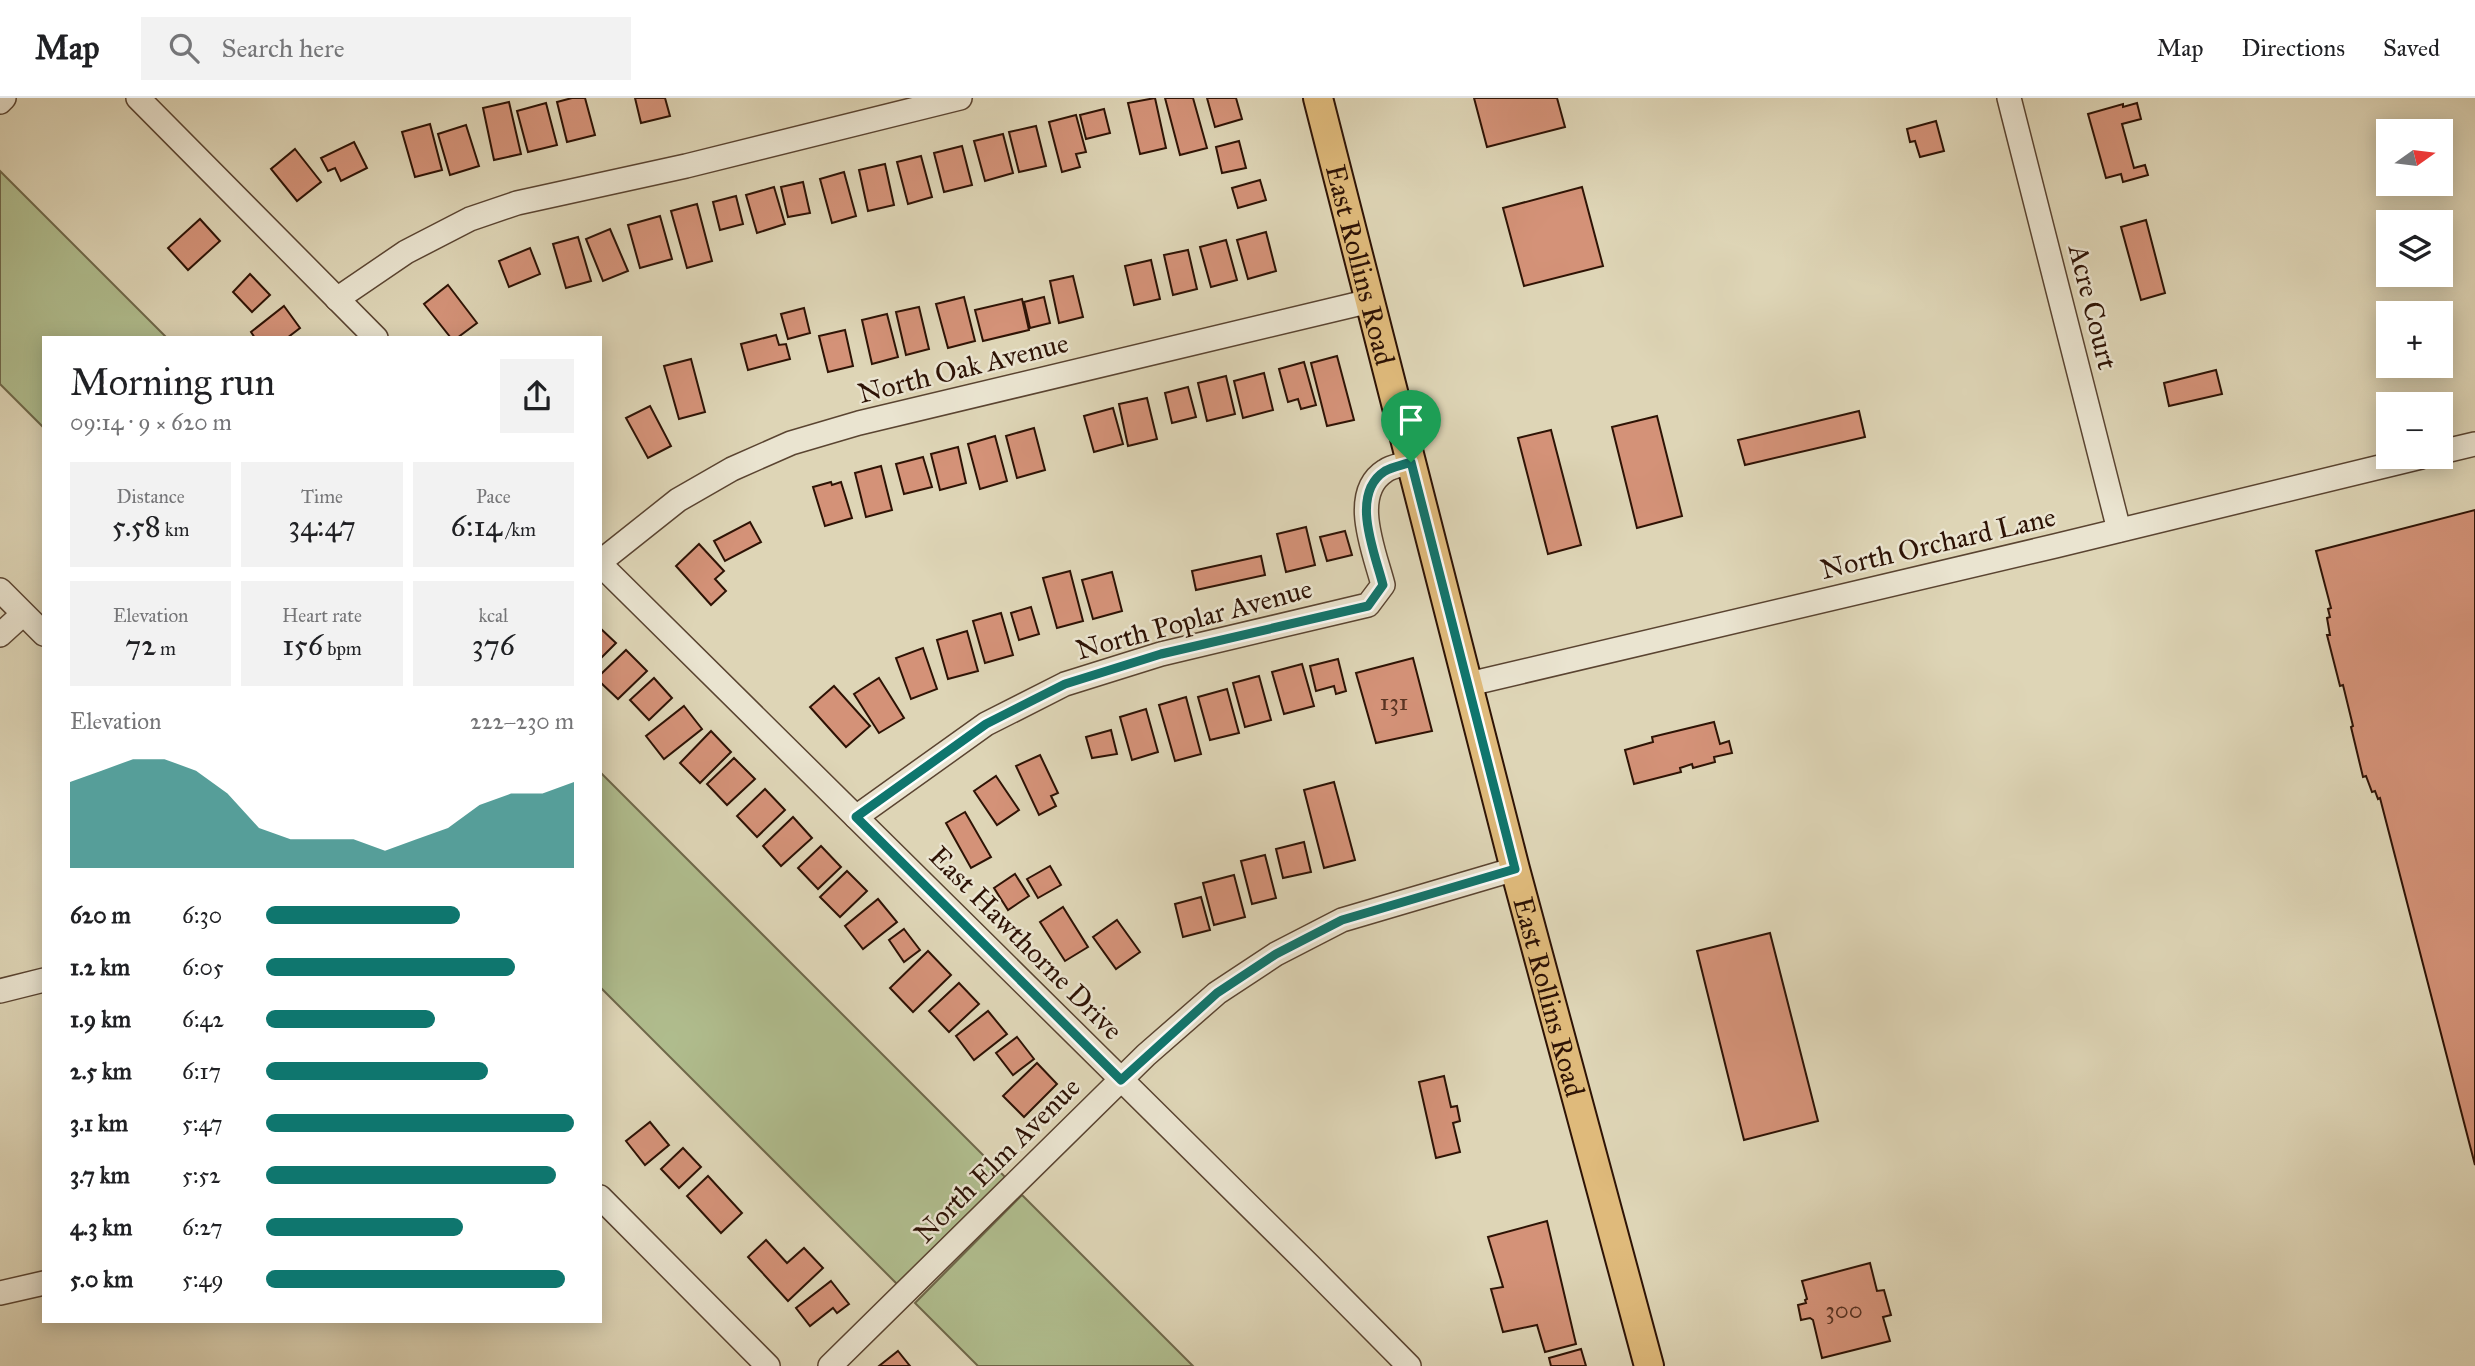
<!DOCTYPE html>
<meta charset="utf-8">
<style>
:root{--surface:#fff;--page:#f2f2f2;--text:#202124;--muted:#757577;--line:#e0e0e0;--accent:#0f766e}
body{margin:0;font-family:"IM FELL Great Primer",serif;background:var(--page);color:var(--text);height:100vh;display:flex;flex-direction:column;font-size:26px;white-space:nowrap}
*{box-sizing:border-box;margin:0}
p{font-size:23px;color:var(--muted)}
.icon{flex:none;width:38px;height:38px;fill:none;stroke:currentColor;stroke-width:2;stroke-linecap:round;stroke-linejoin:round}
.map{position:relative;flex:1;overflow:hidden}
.drawer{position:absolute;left:42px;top:238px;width:560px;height:987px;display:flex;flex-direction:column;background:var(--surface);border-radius:0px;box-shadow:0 4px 18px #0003}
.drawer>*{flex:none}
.needle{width:46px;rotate:76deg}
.fabs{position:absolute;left:2376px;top:21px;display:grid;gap:14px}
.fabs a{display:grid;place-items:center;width:77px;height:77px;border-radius:0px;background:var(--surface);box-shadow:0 4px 18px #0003;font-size:35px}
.pin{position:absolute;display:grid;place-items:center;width:60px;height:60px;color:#fff;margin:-72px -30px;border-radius:50% 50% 50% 0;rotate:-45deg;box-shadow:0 0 7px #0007}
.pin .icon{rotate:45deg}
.round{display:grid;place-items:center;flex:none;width:74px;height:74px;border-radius:0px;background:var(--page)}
.overview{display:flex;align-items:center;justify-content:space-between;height:119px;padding:0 28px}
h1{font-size:38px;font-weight:600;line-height:52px}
.stats{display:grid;grid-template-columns:repeat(3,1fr);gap:10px;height:119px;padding:7px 28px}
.stats div{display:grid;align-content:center;border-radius:0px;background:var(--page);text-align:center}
.stats b{font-size:30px;font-weight:600}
.stats small{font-size:19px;font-weight:400}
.stats p{font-size:19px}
.chart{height:196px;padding:14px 28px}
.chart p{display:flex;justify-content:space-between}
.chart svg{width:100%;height:126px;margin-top:7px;fill:var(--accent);opacity:.7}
ul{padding:0 28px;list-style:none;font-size:23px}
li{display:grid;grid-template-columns:112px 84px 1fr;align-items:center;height:52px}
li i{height:18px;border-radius:9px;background:var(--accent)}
header{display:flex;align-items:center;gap:42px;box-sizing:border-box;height:98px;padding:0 35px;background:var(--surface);border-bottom:2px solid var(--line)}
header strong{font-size:33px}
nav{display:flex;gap:38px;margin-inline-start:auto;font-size:24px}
.search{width:490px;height:63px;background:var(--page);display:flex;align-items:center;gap:18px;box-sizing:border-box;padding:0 24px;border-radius:0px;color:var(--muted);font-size:26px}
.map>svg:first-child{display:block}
</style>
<header>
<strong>Map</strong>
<div class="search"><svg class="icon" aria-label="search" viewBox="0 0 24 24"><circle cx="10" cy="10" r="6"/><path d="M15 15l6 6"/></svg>Search here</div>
<nav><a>Map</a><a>Directions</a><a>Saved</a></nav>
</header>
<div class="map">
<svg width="2475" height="1268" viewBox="0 0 2475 1268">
<rect width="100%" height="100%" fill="#ded5b6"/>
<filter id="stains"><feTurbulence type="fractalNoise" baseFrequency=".00286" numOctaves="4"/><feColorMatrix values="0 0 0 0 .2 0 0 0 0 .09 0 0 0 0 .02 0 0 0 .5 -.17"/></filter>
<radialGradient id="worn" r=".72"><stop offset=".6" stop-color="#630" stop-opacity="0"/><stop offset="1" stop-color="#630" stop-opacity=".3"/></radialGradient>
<g fill="#b0bd8e" stroke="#6f684a" stroke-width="2">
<polygon points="0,73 167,240 44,240 44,330 0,286"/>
<polygon points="600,674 1005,1079 897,1186 600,889"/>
<polygon points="1022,1097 1193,1268 978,1268 915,1205"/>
</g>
<g fill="#d49278" stroke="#2e1305" stroke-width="2">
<polygon points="572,0 585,0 595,37 567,44 557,4"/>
<polygon points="635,0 665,0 670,18 641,25"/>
<polygon points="1155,0 1166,50 1140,56 1128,5"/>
<polygon points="1165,0 1193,0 1207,50 1180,57"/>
<polygon points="1207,0 1236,0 1242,21 1215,29"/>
<polygon points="1474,0 1557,0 1565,29 1487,49"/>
<polygon points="509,4 521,56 494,62 483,10"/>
<polygon points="546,5 557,47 528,54 517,13"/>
<polygon points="2137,5 2141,21 2122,26 2134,70 2145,67 2148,77 2123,84 2121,76 2106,80 2088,16 2123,6 2123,9"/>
<polygon points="1104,11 1110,35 1086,41 1080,17"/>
<polygon points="1076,17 1086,54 1076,56 1080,69 1062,74 1049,24"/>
<polygon points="1936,23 1944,53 1920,59 1915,43 1910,44 1907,31"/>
<polygon points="430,26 442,72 415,79 402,34"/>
<polygon points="466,27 479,68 450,77 438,36"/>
<polygon points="1036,28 1046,68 1019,74 1009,34"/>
<polygon points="1003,36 1013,75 985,83 974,43"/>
<polygon points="1239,43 1246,70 1222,75 1216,49"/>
<polygon points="354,44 367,70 341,83 335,70 328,73 321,60"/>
<polygon points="962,48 972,87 944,94 934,55"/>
<polygon points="295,51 321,84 297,103 271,71"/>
<polygon points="921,58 932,99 908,106 897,64"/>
<polygon points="885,66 894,107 868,113 859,72"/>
<polygon points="844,74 856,118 832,125 820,81"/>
<polygon points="1260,82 1266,102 1238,110 1232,90"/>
<polygon points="803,84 810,115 788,119 781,89"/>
<polygon points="774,89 785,126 757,135 746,97"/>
<polygon points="1582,89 1603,168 1524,188 1503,110"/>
<polygon points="736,98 743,126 720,132 713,104"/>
<polygon points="697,106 712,163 687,170 671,113"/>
<polygon points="660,118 672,161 640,170 628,127"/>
<polygon points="200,121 220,143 188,172 168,150"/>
<polygon points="2146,122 2165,195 2141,202 2121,129"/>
<polygon points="610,131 628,173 603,183 586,141"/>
<polygon points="1266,134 1276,173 1248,181 1237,142"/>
<polygon points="578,139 591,183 566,190 553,146"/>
<polygon points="1226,142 1237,182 1211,189 1200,149"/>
<polygon points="530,150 540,176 509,189 499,163"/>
<polygon points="1188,152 1197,191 1173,197 1164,157"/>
<polygon points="1151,162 1160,201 1134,207 1125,168"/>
<polygon points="250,176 270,197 252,214 233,194"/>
<polygon points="1073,178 1083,219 1059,225 1050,183"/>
<polygon points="448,187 477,225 457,240 451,240 424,206"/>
<polygon points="964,199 975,243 948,250 936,206"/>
<polygon points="1044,199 1050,225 1030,230 1024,204"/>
<polygon points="1022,201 1029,232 983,243 975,212"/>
<polygon points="284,208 300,230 287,240 255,240 251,234"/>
<polygon points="919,209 929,251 906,257 896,214"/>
<polygon points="804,210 810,235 788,241 781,216"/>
<polygon points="887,216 898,259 872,266 862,222"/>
<polygon points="845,232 853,268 828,274 819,238"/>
<polygon points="776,237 779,247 786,246 790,261 748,272 741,246"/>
<polygon points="1337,258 1354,322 1327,328 1311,265"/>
<polygon points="691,261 705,314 679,321 664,268"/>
<polygon points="1304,264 1316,307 1301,311 1298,301 1288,304 1279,271"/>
<polygon points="2216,272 2222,296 2169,308 2164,285"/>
<polygon points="1264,275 1273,312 1243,320 1234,283"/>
<polygon points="1226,278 1235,316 1207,323 1198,285"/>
<polygon points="1188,289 1196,319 1172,325 1165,295"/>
<polygon points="1147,300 1157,341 1128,348 1119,306"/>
<polygon points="650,308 671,348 648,360 626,320"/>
<polygon points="1113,310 1123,346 1094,354 1084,318"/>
<polygon points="1859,313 1865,339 1745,367 1738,342"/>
<polygon points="1657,318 1682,418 1637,430 1612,329"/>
<polygon points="1034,330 1045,372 1017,380 1006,338"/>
<polygon points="1551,332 1581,447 1548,456 1518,340"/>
<polygon points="995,338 1007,383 980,391 968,346"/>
<polygon points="958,349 966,385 940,392 931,356"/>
<polygon points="923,359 932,389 904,396 896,366"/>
<polygon points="881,368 892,412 866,419 855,375"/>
<polygon points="831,384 832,387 841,384 852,420 825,428 813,389"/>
<polygon points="2475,412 2475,1067 2380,700 2378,701 2375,693 2372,694 2366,678 2363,679 2351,629 2353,628 2343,587 2340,588 2327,537 2330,537 2327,520 2330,519 2328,511 2331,510 2316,453"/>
<polygon points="750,424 761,444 725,463 714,443"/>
<polygon points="1306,429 1315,467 1286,474 1277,436"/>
<polygon points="1345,433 1352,457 1327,463 1320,439"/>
<polygon points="699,446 724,473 715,481 726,493 711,507 676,468"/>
<polygon points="1261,458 1265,477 1196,492 1192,473"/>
<polygon points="1070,473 1083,523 1057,530 1043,480"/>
<polygon points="1112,474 1122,513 1093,521 1082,482"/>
<polygon points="1031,509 1039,536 1019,542 1011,515"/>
<polygon points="1001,515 1013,557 985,565 973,523"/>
<polygon points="600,530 616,545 600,561"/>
<polygon points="967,533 978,573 948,581 937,542"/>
<polygon points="923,550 937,591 911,601 896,560"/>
<polygon points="626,552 647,573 618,601 600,584 600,577"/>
<polygon points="1413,560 1432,633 1376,645 1356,575"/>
<polygon points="1338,561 1346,593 1336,596 1334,588 1316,593 1310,568"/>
<polygon points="1302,566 1314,608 1284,616 1272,574"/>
<polygon points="1259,578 1271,622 1245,629 1233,585"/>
<polygon points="654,580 672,600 649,622 630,602"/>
<polygon points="879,580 904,620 879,635 854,596"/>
<polygon points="834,588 870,628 846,649 810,609"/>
<polygon points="1227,591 1239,635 1210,642 1198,599"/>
<polygon points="1186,599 1201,656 1175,663 1159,607"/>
<polygon points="684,608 702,631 664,661 646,638"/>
<polygon points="1146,611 1158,654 1132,662 1120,619"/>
<polygon points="1714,624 1720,646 1729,643 1732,655 1714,659 1715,664 1693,670 1692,666 1680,670 1681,674 1634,686 1625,652 1653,644 1652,639"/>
<polygon points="1111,632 1117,656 1092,660 1086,639"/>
<polygon points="711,633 731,654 700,685 680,665"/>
<polygon points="1040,657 1058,695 1051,698 1056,708 1039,717 1016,668"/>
<polygon points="734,660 755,681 727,707 707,686"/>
<polygon points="996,678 1019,712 997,727 974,693"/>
<polygon points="1334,684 1355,762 1324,770 1304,692"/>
<polygon points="765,691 785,712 757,739 737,718"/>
<polygon points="965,714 991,759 971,770 946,725"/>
<polygon points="793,719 812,740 781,768 763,748"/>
<polygon points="1304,744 1311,774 1283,780 1276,751"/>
<polygon points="821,748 841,769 818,791 798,770"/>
<polygon points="1265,757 1276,800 1252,806 1241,763"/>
<polygon points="1050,768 1061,787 1038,800 1027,781"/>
<polygon points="847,773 867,793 840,819 820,799"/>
<polygon points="1015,776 1029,798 1008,812 994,790"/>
<polygon points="1234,777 1245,819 1214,827 1203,785"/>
<polygon points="1201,799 1210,832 1183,839 1175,806"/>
<polygon points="878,801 897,824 863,851 845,828"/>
<polygon points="1063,809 1088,849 1065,863 1040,824"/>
<polygon points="1117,822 1140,854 1116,871 1093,839"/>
<polygon points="904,831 920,852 904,864 889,842"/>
<polygon points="1770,835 1818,1023 1744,1042 1697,853"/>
<polygon points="928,853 951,877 913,914 890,890"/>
<polygon points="959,885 979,906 949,934 929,913"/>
<polygon points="988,913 1007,936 974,962 956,938"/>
<polygon points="1017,939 1034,961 1013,977 996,955"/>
<polygon points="1037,965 1057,986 1024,1019 1003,998"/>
<polygon points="1444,978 1451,1009 1457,1008 1460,1023 1453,1025 1460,1054 1436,1060 1419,984"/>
<polygon points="650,1024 669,1047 645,1067 626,1043"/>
<polygon points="683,1050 701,1069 679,1090 661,1071"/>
<polygon points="708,1078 742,1115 721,1135 687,1098"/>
<polygon points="1547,1123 1576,1246 1545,1254 1537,1227 1503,1234 1491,1191 1503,1189 1488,1139"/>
<polygon points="766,1142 787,1165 804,1150 823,1170 788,1203 748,1159"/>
<polygon points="1870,1165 1877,1193 1884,1192 1891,1217 1883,1219 1890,1243 1822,1260 1813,1222 1810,1220 1801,1222 1798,1207 1806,1205 1805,1202 1807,1201 1802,1183"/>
<polygon points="831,1183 849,1206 837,1215 833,1210 810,1228 796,1210"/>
<polygon points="1581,1251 1586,1268 1551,1268 1549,1260"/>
<polygon points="898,1253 910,1268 879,1268"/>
</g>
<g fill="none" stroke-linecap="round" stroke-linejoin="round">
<defs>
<g id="minor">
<polyline points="138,0 376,240"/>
<polyline points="2009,0 2119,432"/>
<polyline points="0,4 4,0"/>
<polyline points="337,201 406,154 470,121 517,105 686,68 960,0"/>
<polyline points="2441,354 2475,346"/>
<polyline points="600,464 678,402 732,371 791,345 859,325 1370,203"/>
<polyline points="600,466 1309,1167 1409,1268"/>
<polyline points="0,492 44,536"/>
<polyline points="0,537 23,516"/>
<polyline points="1469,586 2055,448 2421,359"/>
<path d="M856,719L986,626L1065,586L1161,556L1368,507L1383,487C1375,455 1349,396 1385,373C1392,368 1403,367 1411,364"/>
<polyline points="0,893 44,882"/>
<polyline points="600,1099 768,1268"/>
<polyline points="0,1195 44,1185"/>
<polyline points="830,1268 1146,957 1217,895 1276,856 1342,822 1515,771"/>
</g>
<g id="major">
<path id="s1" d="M1318,0L1515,771L1649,1268"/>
</g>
</defs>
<use href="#minor" stroke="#5a4431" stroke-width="26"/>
<use href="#major" stroke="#2e1305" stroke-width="32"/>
<use href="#minor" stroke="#eae4d0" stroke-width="23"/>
<use href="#major" stroke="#dfba7b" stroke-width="28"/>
</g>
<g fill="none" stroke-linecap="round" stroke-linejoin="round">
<defs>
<path id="route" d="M1411,364L1515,771L1342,822L1276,856L1217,895L1121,982L856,719L986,626L1065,586L1161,556L1368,508L1383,487C1375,455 1349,396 1385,373C1392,369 1403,367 1411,364Z"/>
</defs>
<use href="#route" stroke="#fff" stroke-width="14"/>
<use href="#route" stroke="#0f766e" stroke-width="9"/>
</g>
<g text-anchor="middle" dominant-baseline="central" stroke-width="5" stroke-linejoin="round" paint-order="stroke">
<g font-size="24" fill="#583322">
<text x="1394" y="604">131</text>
<text x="1844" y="1212">300</text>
</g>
<g font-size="28" fill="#2e1305" stroke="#eae4d0">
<text stroke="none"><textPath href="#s1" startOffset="172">East Rollins Road</textPath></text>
<text transform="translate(2093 209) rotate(76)">Acre Court</text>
<text transform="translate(963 270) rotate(-14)">North Oak Avenue</text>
<text transform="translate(1938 445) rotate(-13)">North Orchard Lane</text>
<text transform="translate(1194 521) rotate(-15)">North Poplar Avenue</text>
<text transform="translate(1026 845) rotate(45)">East Hawthorne Drive</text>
<text stroke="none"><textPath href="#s1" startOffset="928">East Rollins Road</textPath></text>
<text transform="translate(997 1062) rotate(-45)">North Elm Avenue</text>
</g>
</g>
<rect width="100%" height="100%" filter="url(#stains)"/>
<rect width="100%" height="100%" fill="url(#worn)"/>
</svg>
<div class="fabs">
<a><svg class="needle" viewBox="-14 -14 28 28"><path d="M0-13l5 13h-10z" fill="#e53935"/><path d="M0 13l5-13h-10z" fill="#757577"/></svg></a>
<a><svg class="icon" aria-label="layers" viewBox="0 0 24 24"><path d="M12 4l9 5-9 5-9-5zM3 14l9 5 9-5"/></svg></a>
<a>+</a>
<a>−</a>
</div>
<div class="pin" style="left:1411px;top:364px;background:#1e9e55"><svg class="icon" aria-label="arrive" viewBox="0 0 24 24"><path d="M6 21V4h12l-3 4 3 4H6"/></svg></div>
<section class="drawer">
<div class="overview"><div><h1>Morning run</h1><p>09:14 · 9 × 620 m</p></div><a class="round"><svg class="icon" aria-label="share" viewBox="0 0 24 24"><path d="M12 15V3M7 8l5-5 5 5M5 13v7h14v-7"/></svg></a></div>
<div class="stats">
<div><p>Distance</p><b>5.58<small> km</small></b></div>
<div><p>Time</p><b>34:47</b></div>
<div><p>Pace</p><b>6:14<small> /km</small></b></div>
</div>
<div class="stats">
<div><p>Elevation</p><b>72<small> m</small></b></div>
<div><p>Heart rate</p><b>156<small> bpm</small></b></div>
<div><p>kcal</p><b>376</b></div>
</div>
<div class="chart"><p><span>Elevation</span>222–230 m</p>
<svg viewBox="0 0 160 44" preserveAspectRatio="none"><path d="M0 44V14L10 10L20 6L30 6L40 10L50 18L60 30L70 34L80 34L90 34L100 38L110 34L120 30L130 22L140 18L150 18L160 14V44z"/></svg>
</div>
<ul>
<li><b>620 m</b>6:30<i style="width:63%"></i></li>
<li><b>1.2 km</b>6:05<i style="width:81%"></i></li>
<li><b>1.9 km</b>6:42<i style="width:55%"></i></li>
<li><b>2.5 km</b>6:17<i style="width:72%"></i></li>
<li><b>3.1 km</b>5:47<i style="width:100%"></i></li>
<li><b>3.7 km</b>5:52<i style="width:94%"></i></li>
<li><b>4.3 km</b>6:27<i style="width:64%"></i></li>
<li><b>5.0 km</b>5:49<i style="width:97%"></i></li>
</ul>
</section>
</div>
